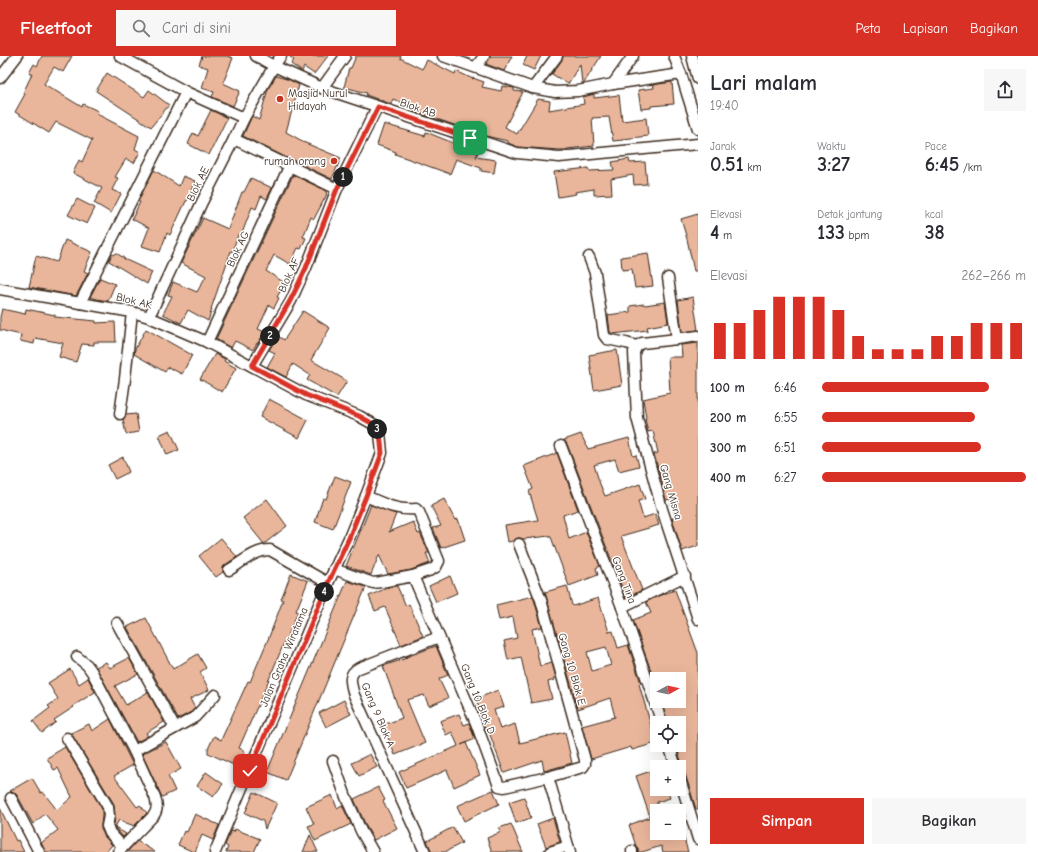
<!DOCTYPE html>
<html lang="id">
<meta charset="utf-8">
<style>
:root{--surface:#fff;--page:#f7f7f7;--text:#2b2b33;--muted:#7c7c81;--accent:#d93025}
body{margin:0;font-family:"Comic Neue",sans-serif;background:var(--page);color:var(--text);height:100vh;display:flex;flex-direction:column;font-size:15px;white-space:nowrap}
*{box-sizing:border-box;margin:0}
p{font-size:13px;color:var(--muted)}
.icon{flex:none;width:22px;height:22px;fill:none;stroke:currentColor;stroke-width:2;stroke-linecap:round;stroke-linejoin:round}
.map{position:relative;flex:1;overflow:hidden}
.side{display:flex;flex-direction:column;background:var(--surface);width:340px}
.side>*{flex:none}
.needle{width:26px;rotate:82deg}
.fabs{position:absolute;left:650px;top:616px;display:grid;gap:8px}
.fabs a{display:grid;place-items:center;width:36px;height:36px;border-radius:0px;background:var(--surface);box-shadow:0 4px 16px #0002;font-size:20px}
.pin{position:absolute;display:grid;place-items:center;width:34px;height:34px;color:#fff;margin:-17px;border-radius:8px;box-shadow:0 2px 6px #0006}
.km{position:absolute;width:20px;height:20px;margin:-10px;border-radius:50%;background:#222;color:#fff;font-size:11px;line-height:20px;text-align:center}
.round{display:grid;place-items:center;flex:none;width:42px;height:42px;border-radius:0px;background:var(--page)}
.overview{display:flex;align-items:center;justify-content:space-between;height:68px;padding:0 12px}
h1{font-size:22px;font-weight:700;line-height:30px}
.figures{display:grid;grid-template-columns:repeat(3,1fr);gap:6px;height:68px;padding:4px 12px}
.figures div{display:grid;align-content:center}
.figures b{font-size:20px;font-weight:700}
.figures small{font-size:11px;font-weight:400}
.figures p{font-size:11px}
.chart{height:112px;padding:8px 12px}
.chart p{display:flex;justify-content:space-between}
.chart svg{width:100%;height:72px;margin-top:4px;stroke:var(--accent);stroke-width:6}
.primary-button{display:flex;gap:8px;margin-top:auto;padding:8px 12px}
.primary-button a{flex:1;height:46px;border-radius:0px;background:var(--accent);color:#fff;font-size:16px;font-weight:700;line-height:46px;text-align:center}
.primary-button a+a{background:var(--page);color:var(--text)}
ul{padding:0 12px;list-style:none;font-size:13px}
li{display:grid;grid-template-columns:64px 48px 1fr;align-items:center;height:30px}
li i{height:10px;border-radius:5px;background:var(--accent)}
header{display:flex;align-items:center;gap:24px;box-sizing:border-box;height:56px;padding:0 20px;background:var(--accent);color:#fff}
header strong{font-size:19px}
nav{display:flex;gap:22px;margin-inline-start:auto;font-size:14px}
.search{width:280px;height:36px;background:var(--page);display:flex;align-items:center;gap:10px;box-sizing:border-box;padding:0 14px;border-radius:0px;color:var(--muted);font-size:15px}
main{display:flex;flex:1;min-height:0}
.map>svg:first-child{display:block}
</style>
<header>
<strong>Fleetfoot</strong>
<div class="search"><svg class="icon" aria-label="search" viewBox="0 0 24 24"><circle cx="10" cy="10" r="6"/><path d="M15 15l6 6"/></svg>Cari di sini</div>
<nav><a>Peta</a><a>Lapisan</a><a>Bagikan</a></nav>
</header>
<main>
<div class="map">
<svg width="698" height="796" viewBox="0 0 698 796">
<rect width="100%" height="100%" fill="#fff"/>
<filter id="ink" filterUnits="userSpaceOnUse"><feTurbulence type="fractalNoise" baseFrequency=".025" numOctaves="2"/><feDisplacementMap in="SourceGraphic" scale="8" xChannelSelector="R" yChannelSelector="G"/><feConvolveMatrix kernelMatrix="1 2 1 2 8 2 1 2 1" color-interpolation-filters="sRGB"/></filter>
<g filter="url(#ink)">
<g fill="#e9b69b" stroke="#3b2a1e" fill-rule="evenodd">
<polygon points="42,0 72,0 63,16 54,11 44,28 82,51 83,48 98,55 97,58 139,80 135,93 140,96 134,107 126,103 115,121 118,122 112,134 121,138 111,157 94,147 102,132 73,117 79,104 82,106 92,84 56,66 49,77 15,56 25,38 23,37 32,18 29,17 34,8 37,10"/>
<polygon points="202,0 227,0 233,2 223,27 240,35 233,50 212,41 214,36 202,32 208,12 199,9"/>
<polygon points="289,0 328,0 314,18 304,11 302,16 301,15 291,8 294,4"/>
<polygon points="356,0 401,0 400,2 422,13 427,4 455,18 456,15 473,23 473,22 484,26 482,31 501,35 502,30 514,32 514,35 523,36 505,71 517,78 538,43 550,45 549,54 584,48 583,41 594,38 594,42 619,39 622,65 646,62 648,80 623,83 623,84 613,85 609,61 592,62 594,90 567,93 567,94 559,94 518,91 508,87 508,85 490,81 413,55 414,52 393,43 391,48 366,39 367,37 344,31 349,12 351,12"/>
<polygon points="490,0 512,0 504,15 486,8 489,3"/>
<polygon points="527,0 541,0 534,14 523,9"/>
<polygon points="563,0 601,0 584,27 582,28 580,8 568,28 552,18 562,4"/>
<polygon points="107,17 144,41 149,34 169,49 151,71 96,35"/>
<polygon points="276,20 290,24 299,29 286,76 304,86 303,86 341,102 332,123 296,106 293,103 289,103 243,80 252,60 259,64 268,33"/>
<polygon points="672,26 674,48 651,50 651,52 641,53 638,34 654,32 653,29"/>
<polygon points="211,54 227,62 209,99 188,88 193,77 198,80"/>
<polygon points="384,68 425,80 426,76 478,97 476,101 496,104 494,117 481,115 481,112 456,103 450,118 395,98 396,96 377,89"/>
<polygon points="629,103 630,107 645,106 647,128 634,129 633,119 611,123 612,138 594,139 594,133 575,136 576,138 558,141 554,116 588,112 589,115 614,114 612,106"/>
<polygon points="154,114 179,130 183,120 195,125 187,145 186,145 170,179 167,177 160,196 142,190 149,172 132,163 140,146 138,145"/>
<polygon points="293,119 327,135 326,137 327,138 314,163 311,161 303,181 306,182 301,193 298,192 290,208 274,199 266,215 285,227 277,241 279,242 274,252 269,249 258,273 265,276 258,287 257,287 253,294 235,285 231,292 216,283"/>
<polygon points="251,122 272,132 267,143 261,140 256,153 252,151 241,180 238,179 232,196 231,195 211,253 212,253 208,265 188,254 181,267 163,258 172,240 168,239 173,226 197,236 206,220 181,207 203,162 228,173 242,136 244,136"/>
<polygon points="77,143 95,152 87,168 68,159"/>
<polygon points="698,158 698,215 694,215 687,183 681,163"/>
<polygon points="65,184 92,196 84,215 88,217 76,240 29,231 36,200 57,206"/>
<polygon points="116,197 124,202 124,203 152,216 147,228 109,205 112,198 114,199"/>
<polygon points="648,197 653,230 635,232 632,213 622,214 621,201"/>
<polygon points="100,222 115,228 108,245 97,243 90,241"/>
<polygon points="693,241 698,274 682,276 678,244"/>
<polygon points="665,246 668,267 647,271 648,274 613,278 610,276 608,259 630,256 630,250 644,248 645,249"/>
<polygon points="2,253 25,258 26,253 55,259 55,261 96,265 96,267 115,266 116,286 94,286 94,289 82,288 76,306 59,301 63,287 35,282 34,288 20,285 21,279 0,274 0,261"/>
<polygon points="303,255 330,272 311,304 347,325 337,341 307,324 310,319 293,308 286,321 267,311 275,297 269,294 278,280 284,284"/>
<polygon points="146,273 192,299 182,318 168,311 165,316 134,298 135,293"/>
<polygon points="698,287 698,490 682,495 672,462 675,461 670,443 666,444 662,427 654,398 658,397 653,375 648,376 645,363 646,362 643,343 670,337 668,301 682,301 681,289"/>
<polygon points="617,294 622,329 594,334 589,299"/>
<polygon points="215,298 225,303 224,305 236,312 222,336 200,323"/>
<polygon points="269,343 308,364 299,382 260,361"/>
<polygon points="136,358 139,376 126,378 123,364 126,359"/>
<polygon points="170,374 179,394 167,399 159,379"/>
<polygon points="581,378 588,393 629,382 633,400 636,399 639,410 619,415 615,403 594,409 600,428 605,440 640,428 645,443 638,445 643,462 655,458 659,469 621,480 642,534 626,542 567,388 564,384"/>
<polygon points="557,397 578,454 563,459 569,483 586,476 600,510 596,512 598,519 569,530 551,481 549,481 549,480 524,483 520,482 517,482 513,485 508,486 505,469 538,464 529,435 533,433 524,410"/>
<polygon points="123,401 129,416 115,423 108,409"/>
<polygon points="335,420 351,426 333,473 315,466 323,442 326,443"/>
<polygon points="267,443 287,470 264,488 243,462"/>
<polygon points="444,443 455,464 458,463 465,484 441,492 433,472 441,470 431,450"/>
<polygon points="371,449 396,458 389,476 413,466 418,478 420,477 429,497 426,497 430,507 411,514 388,518 379,499 371,519 346,510"/>
<polygon points="221,482 237,501 225,509 223,511 223,516 216,521 199,500"/>
<polygon points="291,518 308,525 296,555 298,556 285,587 284,587 265,633 239,692 245,695 238,711 208,697 208,693 214,680 221,684 248,625 250,626 269,581 283,544 281,543"/>
<polygon points="450,520 457,537 436,546 429,530"/>
<polygon points="347,525 366,531 286,724 267,716"/>
<polygon points="397,530 406,550 409,548 423,580 401,589 385,551 375,555 369,540 389,531"/>
<path d="M567,530L572,549L573,550L598,542L609,576L613,575L618,592L628,589L641,627L639,628L656,687L632,694L631,691L591,703L582,670L615,661L610,642L578,653L545,536ZM606,591L611,609L592,615L587,596Z"/>
<polygon points="675,534 698,597 698,753 696,753 676,689 679,689 679,667 668,667 661,645 679,645 679,623 654,623 633,564 651,557 646,546 658,540"/>
<polygon points="533,540 542,571 532,573 540,610 552,607 556,622 553,622 554,624 548,626 552,643 531,647 521,601 508,604 504,585 517,582 513,561 499,564 496,549"/>
<polygon points="146,562 173,613 198,598 206,612 200,616 209,634 190,643 195,652 191,656 178,663 127,571"/>
<polygon points="436,590 448,619 439,623 448,642 429,650 424,639 407,644 425,687 395,699 383,669 402,662 383,610 407,602 406,601"/>
<polygon points="129,602 138,618 115,630 126,649 148,636 164,666 146,677 148,680 137,686 96,611 106,606 110,612"/>
<polygon points="70,613 79,628 88,622 95,636 73,650 74,651 54,664 56,666 42,677 33,665 50,652 48,650 58,643 48,627"/>
<polygon points="498,634 504,651 494,654 500,673 515,668 520,687 565,676 572,707 544,715 542,704 504,717 489,676 487,677 481,662 480,661 482,660 476,643"/>
<polygon points="344,644 351,658 326,671 319,657"/>
<polygon points="459,658 464,669 469,667 475,683 461,689 466,687 480,719 454,731 447,714 406,732 399,716 458,690 452,676 446,679 440,665"/>
<polygon points="110,663 133,709 114,720 137,751 140,749 147,757 134,770 119,764 115,771 126,778 123,781 116,773 114,769 115,760 114,748 71,677 89,668 92,675"/>
<polygon points="166,686 181,713 168,720 175,735 162,741 142,698"/>
<polygon points="65,691 102,753 102,760 101,769 101,773 105,781 112,789 106,796 45,796 41,787 58,774 45,758 33,768 17,739 14,736 10,735 32,722 41,737 43,736 57,754 72,741 58,712 54,714 47,702"/>
<polygon points="370,698 377,711 359,720 352,707"/>
<polygon points="657,713 657,733 667,733 670,742 657,746 657,777 682,776 688,796 663,796 661,790 642,796 638,796 638,792 636,790 629,769 650,761 636,720"/>
<polygon points="206,716 223,728 213,741 197,730"/>
<polygon points="378,731 385,744 383,745 397,772 374,784 367,772 354,743"/>
<polygon points="493,734 499,748 464,765 457,750"/>
<polygon points="254,736 277,747 265,773 263,765 245,757"/>
<polygon points="332,739 337,752 342,749 351,768 315,785 308,770 314,768 306,751"/>
<polygon points="524,741 531,762 516,767 509,746"/>
<polygon points="0,752 16,785 18,784 24,796 0,796"/>
<polygon points="195,758 219,769 213,784 202,779 195,796 194,796 178,789 184,775 187,776"/>
<polygon points="553,762 560,786 546,791 537,768"/>
<polygon points="511,768 523,796 492,796 487,782 501,776 499,772"/>
<polygon points="453,771 462,787 445,796 432,796 427,785"/>
<polygon points="235,773 260,783 254,796 226,796 228,791 225,789 231,775 234,776"/>
<polygon points="310,779 318,796 303,796"/>
<polygon points="137,785 155,796 127,796"/>
</g>
<g fill="none" stroke-linecap="round" stroke-linejoin="round">
<defs>
<g id="street">
<polyline points="120,0 186,36 244,62"/>
<polyline points="256,0 274,10 322,32 517,97 559,101 698,88"/>
<polyline points="443,0 533,32 555,36 578,35 613,28 681,18"/>
<polyline points="674,0 681,18 698,73"/>
<polyline points="692,0 698,23"/>
<polyline points="476,11 484,0"/>
<polyline points="0,22 17,0"/>
<polyline points="613,28 633,0"/>
<polyline points="322,32 345,0"/>
<polyline points="533,32 557,0"/>
<polyline points="234,83 337,133"/>
<polyline points="589,201 595,217 604,279 607,283 626,287 637,290"/>
<polyline points="668,222 677,283"/>
<polyline points="0,233 132,256 149,261 207,286 306,339 359,360 375,369 380,377 382,397 366,440 349,482 328,527 215,796"/>
<polyline points="80,247 186,36"/>
<polyline points="149,261 202,146 234,83 244,62 274,10 281,0"/>
<polyline points="698,280 677,283 642,287 637,290 634,296 637,362 662,453 698,563"/>
<polyline points="207,286 290,109"/>
<polyline points="252,310 291,245 298,229 306,212 337,133 377,51"/>
<polyline points="120,358 125,323 132,256"/>
<polyline points="561,390 593,475 622,551 662,667"/>
<path d="M334,513L373,527L381,526L413,520L431,514L436,511L439,505L419,456L416,453C397,455 382,447 366,440"/>
<path d="M229,514C242,506 255,494 270,494L328,527"/>
<polyline points="413,520 476,667 499,730 504,731 548,721 583,711 585,708 585,704 541,544 519,488"/>
<polyline points="622,551 685,520"/>
<polyline points="117,567 175,672"/>
<path d="M77,601L87,609L92,616L134,695L155,741C157,748 158,753 154,759L118,796"/>
<polyline points="67,682 108,751 109,760 107,770 110,777 123,791"/>
<polyline points="669,689 676,711"/>
<polyline points="134,695 195,661 215,639"/>
<polyline points="333,705 346,741 361,775 373,796"/>
<polyline points="679,720 698,783"/>
<polyline points="548,721 570,796"/>
<polyline points="11,742 39,796"/>
<polyline points="632,795 632,796"/>
<path d="M425,796L354,639C351,628 347,618 359,612L439,581"/>
<polyline points="550,796 568,790"/>
</g>
</defs>
<use href="#street" stroke="#3b2a1e" stroke-width="13"/>
<use href="#street" stroke="#fff" stroke-width="10"/>
</g>
</g>
<g fill="none" stroke-linecap="round" stroke-linejoin="round" filter="url(#ink)">
<defs>
<polyline id="route" points="250,715 328,527 349,482 366,440 382,397 380,377 375,369 359,360 306,339 252,310 290,245 298,229 306,212 337,133 378,51 470,82"/>
</defs>
<use href="#route" stroke="#fff" stroke-width="8"/>
<use href="#route" stroke="#d93025" stroke-width="5"/>
</g>
<g fill="#c8321e" stroke="#fff" stroke-width="1.5">
<circle cx="280" cy="43" r="4"/>
<circle cx="334" cy="105" r="4"/>
</g>
<g text-anchor="middle" dominant-baseline="central" stroke-width="3" stroke-linejoin="round" paint-order="stroke">
<g font-size="11" fill="#3b2a1e" stroke="#fff" text-anchor="start">
<text x="288" y="37">Masjid Nurul<tspan x="288" dy="13">Hidayah</tspan></text>
<text x="326" y="105" text-anchor="end">rumah orang</text>
</g>
<g font-size="11" fill="#3b2a1e" stroke="#fff">
<text transform="translate(418 52) rotate(19)">Blok AB</text>
<text transform="translate(198 128) rotate(-64)">Blok AE</text>
<text transform="translate(238 193) rotate(-65)">Blok AG</text>
<text transform="translate(289 219) rotate(-65)">Blok AF</text>
<text transform="translate(134 245) rotate(14)">Blok AK</text>
<text transform="translate(671 436) rotate(74)">Gang Misna</text>
<text transform="translate(624 524) rotate(69)">Gang Tina</text>
<text transform="translate(284 601) rotate(-67)">Jalan Graha Wiratama</text>
<text transform="translate(572 613) rotate(74)">Gang 10 Blok E</text>
<text transform="translate(478 643) rotate(68)">Gang 10 Blok D</text>
<text transform="translate(378 659) rotate(67)">Gang 9 Blok A</text>
</g>
</g>
</svg>
<div class="fabs">
<a><svg class="needle" viewBox="-14 -14 28 28"><path d="M0-13l5 13h-10z" fill="#e53935"/><path d="M0 13l5-13h-10z" fill="#7c7c81"/></svg></a>
<a><svg class="icon" aria-label="locate" viewBox="0 0 24 24"><circle cx="12" cy="12" r="6"/><path d="M12 2v4M12 18v4M2 12h4M18 12h4"/></svg></a>
<a>+</a>
<a>−</a>
</div>
<div class="pin" style="left:470px;top:82px;background:#1e9e55"><svg class="icon" aria-label="arrive" viewBox="0 0 24 24"><path d="M6 21V4h12l-3 4 3 4H6"/></svg></div>
<div class="pin" style="left:250px;top:715px;background:#d93025"><svg class="icon" aria-label="check" viewBox="0 0 24 24"><path d="M5 12l5 5 9-10"/></svg></div>
<b class="km" style="left:343px;top:121px">1</b>
<b class="km" style="left:270px;top:280px">2</b>
<b class="km" style="left:377px;top:373px">3</b>
<b class="km" style="left:324px;top:536px">4</b>
</div>
<section class="side">
<div class="overview"><div><h1>Lari malam</h1><p>19:40</p></div><a class="round"><svg class="icon" aria-label="share" viewBox="0 0 24 24"><path d="M12 15V3M7 8l5-5 5 5M5 13v7h14v-7"/></svg></a></div>
<div class="figures">
<div><p>Jarak</p><b>0.51<small> km</small></b></div>
<div><p>Waktu</p><b>3:27</b></div>
<div><p>Pace</p><b>6:45<small> /km</small></b></div>
</div>
<div class="figures">
<div><p>Elevasi</p><b>4<small> m</small></b></div>
<div><p>Detak jantung</p><b>133<small> bpm</small></b></div>
<div><p>kcal</p><b>38</b></div>
</div>
<div class="chart"><p><span>Elevasi</span>262–266 m</p>
<svg viewBox="0 0 160 44" preserveAspectRatio="none"><path d="M5 44V22M15 44V22M25 44V14M35 44V6M45 44V6M55 44V6M65 44V14M75 44V30M85 44V38M95 44V38M105 44V38M115 44V30M125 44V30M135 44V22M145 44V22M155 44V22"/></svg>
</div>
<ul>
<li><b>100 m</b>6:46<i style="width:82%"></i></li>
<li><b>200 m</b>6:55<i style="width:75%"></i></li>
<li><b>300 m</b>6:51<i style="width:78%"></i></li>
<li><b>400 m</b>6:27<i style="width:100%"></i></li>
</ul>
<div class="primary-button"><a>Simpan</a><a>Bagikan</a></div>
</section>
</main>
